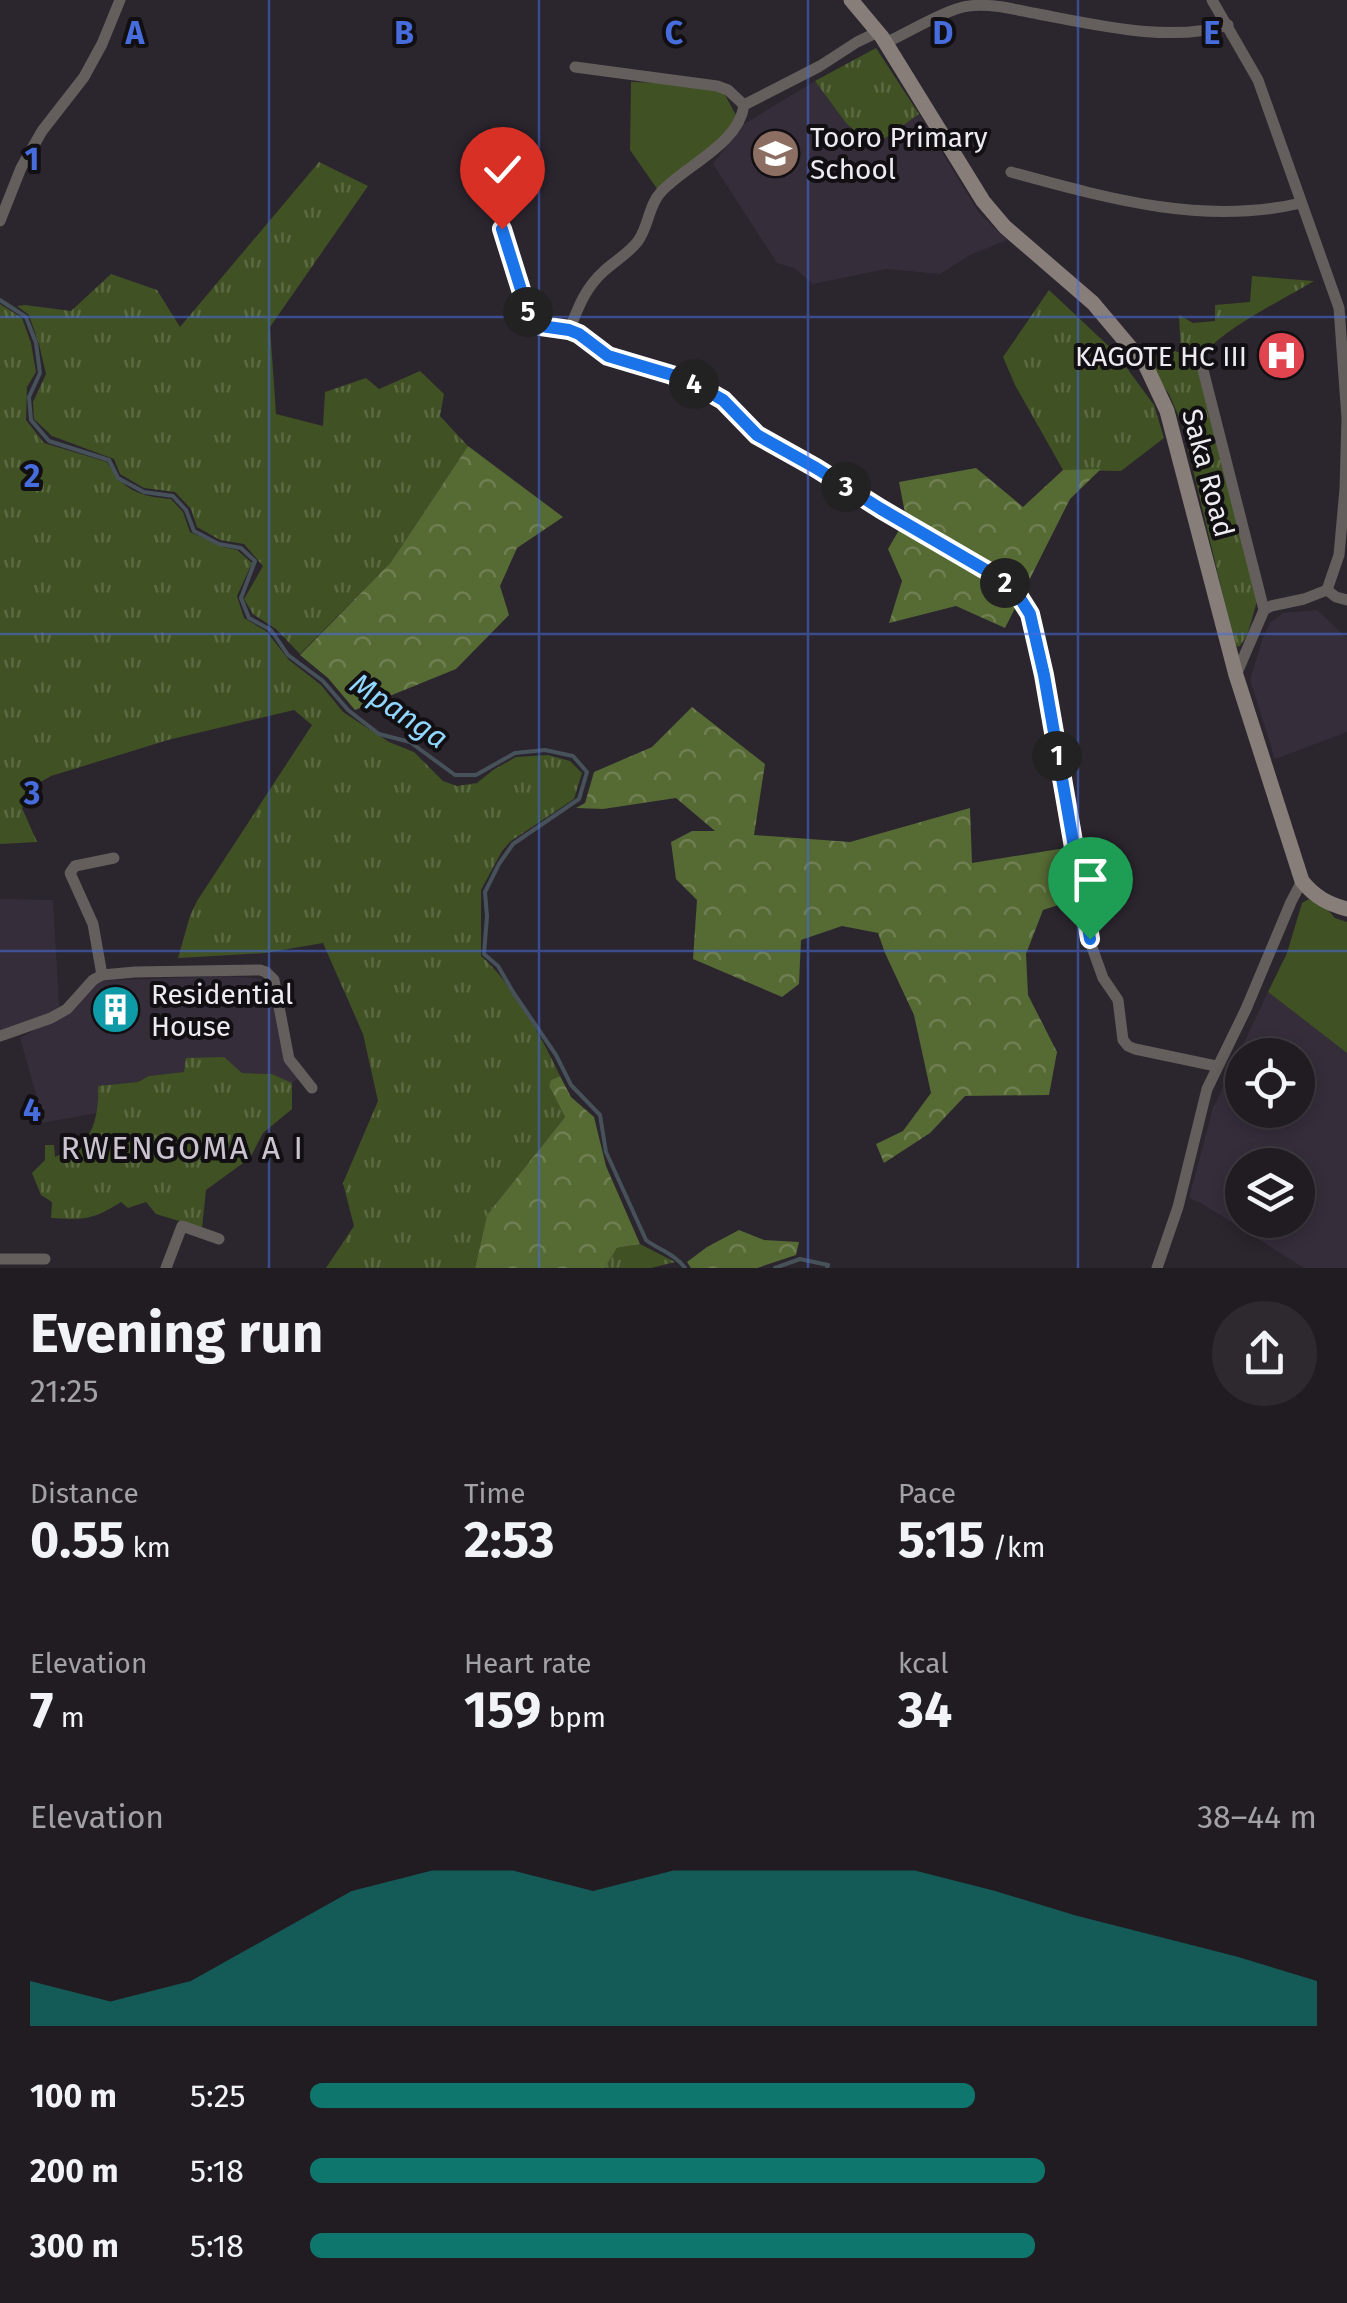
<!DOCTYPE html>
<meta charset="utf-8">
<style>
:root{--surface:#201c22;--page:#2d292f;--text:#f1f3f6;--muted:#a2a1a5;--line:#3d3a40;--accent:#0f766e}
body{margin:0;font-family:"Fira Sans",sans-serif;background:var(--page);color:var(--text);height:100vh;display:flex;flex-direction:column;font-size:38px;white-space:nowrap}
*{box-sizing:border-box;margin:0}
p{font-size:32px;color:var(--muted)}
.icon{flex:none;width:55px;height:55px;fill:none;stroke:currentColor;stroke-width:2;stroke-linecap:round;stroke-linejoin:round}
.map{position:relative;height:1268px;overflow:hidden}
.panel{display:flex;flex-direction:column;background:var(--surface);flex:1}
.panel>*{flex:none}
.fabs{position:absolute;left:1225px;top:1038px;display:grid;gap:20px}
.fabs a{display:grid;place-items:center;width:90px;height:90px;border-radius:50%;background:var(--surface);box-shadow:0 5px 15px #0003,0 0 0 2px var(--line);font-size:50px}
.pin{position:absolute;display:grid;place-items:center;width:85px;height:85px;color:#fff;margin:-102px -42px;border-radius:50% 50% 50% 0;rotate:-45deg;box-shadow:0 0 10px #0007}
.pin .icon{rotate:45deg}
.km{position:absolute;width:50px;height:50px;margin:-25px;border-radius:50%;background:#222;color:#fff;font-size:28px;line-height:50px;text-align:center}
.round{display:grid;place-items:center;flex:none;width:105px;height:105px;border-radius:52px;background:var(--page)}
.summary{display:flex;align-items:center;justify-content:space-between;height:170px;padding:0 30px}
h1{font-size:55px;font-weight:700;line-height:75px}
.stats{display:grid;grid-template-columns:repeat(3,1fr);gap:15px;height:170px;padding:10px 30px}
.stats div{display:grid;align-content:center}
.stats b{font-size:50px;font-weight:700}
.stats small{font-size:28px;font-weight:400}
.stats p{font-size:28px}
.chart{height:280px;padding:20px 30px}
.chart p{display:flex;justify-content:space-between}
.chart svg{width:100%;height:180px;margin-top:10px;fill:var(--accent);opacity:.7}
ul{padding:0 30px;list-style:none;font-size:32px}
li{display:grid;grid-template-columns:160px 120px 1fr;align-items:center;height:75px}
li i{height:25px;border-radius:12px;background:var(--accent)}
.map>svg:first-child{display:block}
</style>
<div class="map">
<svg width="1347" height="1268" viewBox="0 0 1347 1268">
<defs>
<pattern id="grass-tufts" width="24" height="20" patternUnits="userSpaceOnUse" patternTransform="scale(2.5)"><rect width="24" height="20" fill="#405123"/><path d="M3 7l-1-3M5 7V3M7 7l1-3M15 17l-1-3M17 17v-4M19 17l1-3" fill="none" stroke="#5c6a43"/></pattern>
<pattern id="forest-crowns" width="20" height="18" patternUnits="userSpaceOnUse" patternTransform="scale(2.5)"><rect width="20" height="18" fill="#566a34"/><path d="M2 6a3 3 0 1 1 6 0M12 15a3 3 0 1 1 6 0" fill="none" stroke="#6f7f52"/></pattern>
</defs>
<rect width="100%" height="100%" fill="#2b252e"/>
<g fill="#362d3b" fill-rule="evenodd">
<polygon points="815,81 846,123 873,147 919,114 979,213 1007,240 970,255 940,274 886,269 813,284 794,268 777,263 713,164 744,124"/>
<polygon points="1317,610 1347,638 1347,732 1275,759 1250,680 1263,637 1270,623 1283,613"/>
<polygon points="0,899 53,900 59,1005 57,1011 19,1036 0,1039"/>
<polygon points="225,976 256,978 271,983 283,1030 301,1076 292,1083 272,1074 242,1073 186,1058 185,1072 149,1076 138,1082 99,1086 97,1113 36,1124 41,1112 20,1038 77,1007 95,981"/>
<path d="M1268,992L1347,1053V1268H1304L1201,1203L1189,1198L1213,1108ZM1242,1055H1298V1110H1242ZM1242,1165H1298V1220H1242Z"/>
</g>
<g fill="url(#grass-tufts)">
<polygon points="876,48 919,114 873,147 846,123 815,81"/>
<polygon points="319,162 368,186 270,327 276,414 323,426 325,392 366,378 379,389 420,371 444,394 440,416 468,446 391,562 300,654 276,629 253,614 244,599 263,566 244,544 220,540 197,527 191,509 175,492 144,488 120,474 114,459 52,436 34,419 33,402 46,374 39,344 29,315 17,306 25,305 71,311 111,274 157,290 180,327"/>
<path d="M1252,276L1314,281C1284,299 1220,330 1202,357L1257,601L1247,636L1239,647L1235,645L1182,424L1169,394L1148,365L1163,347L1181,353L1179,315L1193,323L1215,321V305L1250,302Z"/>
<polygon points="1049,290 1115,352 1154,405 1164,438 1121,471 1063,470 1015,385 1003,357"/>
<path d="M0,304L22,318L31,343L36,372L27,387L26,420L44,443L107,462C124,491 138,496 171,499L183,512L190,532L223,547L237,550L252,563L237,596L244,618L266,631L289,660L321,685L343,712L389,742L414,752L443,781L457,786L477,783L493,770L516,757L548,755L570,761L582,773L574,799L511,841L502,851L481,890V956C510,980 544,1041 560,1076L551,1080L549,1086L565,1117L487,1215L475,1268H326L354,1226L343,1183L378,1101L363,1034L323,943L265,953L178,958L190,916L197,901L312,725L294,710L168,740L51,776L30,788L22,808L37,842L0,844Z"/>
<path d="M224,1057L242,1073L272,1074L292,1083V1109L263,1133L250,1158L206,1190L202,1228L156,1214L146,1202L128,1208L121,1202C93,1220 84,1220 51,1218L52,1202L41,1195L32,1173L45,1160V1145H54L55,1157C62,1154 72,1151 78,1147C96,1134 99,1106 98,1086L138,1082L149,1076L184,1072L186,1058Z"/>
<polygon points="640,1244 675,1262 651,1268 605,1268 617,1248"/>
</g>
<g fill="url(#forest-crowns)">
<polygon points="468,446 563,517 517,548 500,586 509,615 456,669 355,710 328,678 300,655 391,562"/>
<polygon points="976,468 1023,507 1063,470 1101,469 1070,499 1005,628 956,606 889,623 902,581 888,549 906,518 899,482"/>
<polygon points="692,707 765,764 754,835 850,842 970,808 972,863 1084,845 1094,893 1043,910 1026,954 1028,995 1057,1052 1049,1095 965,1096 930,1133 884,1163 876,1144 903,1131 931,1093 914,1015 885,953 878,933 842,926 801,940 799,984 782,997 693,959 697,900 676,879 671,842 692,831 715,831 676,798 603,809 576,808 585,803 594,772 652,747"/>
<polygon points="560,1076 571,1097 594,1117 606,1166 640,1244 617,1248 605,1268 475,1268 487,1215 565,1117 549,1086 551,1080"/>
<polygon points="739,1230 764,1240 799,1242 796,1255 757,1268 691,1268 687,1262 707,1247"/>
</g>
<g fill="#405123">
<polygon points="631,82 664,83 723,91 738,119 707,159 660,193 630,150"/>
<polygon points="1309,899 1328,910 1335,918 1347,922 1347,1053 1268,992 1287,953 1302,903"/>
</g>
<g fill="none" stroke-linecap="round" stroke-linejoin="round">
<g stroke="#47515a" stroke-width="4">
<path d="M0,300L26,317L36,343L40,373L29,397L31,420L49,441L109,460L118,478L144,492L173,496L186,510L194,531L219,544L241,548L255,561L241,598L249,618L271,630L288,655L323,681L348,710L379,734L410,742L455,775H476L515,753L545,750L573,756L587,772L579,799L513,844L499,864L485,892L487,916L484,954L498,966L513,992L556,1055L571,1085L600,1115L606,1152L646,1240C659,1250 675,1254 685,1268"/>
<polyline points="775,1268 800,1259 828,1265 827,1268"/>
</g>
<g stroke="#645f5c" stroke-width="11">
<polyline points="1212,0 1258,80 1339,308 1347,418 1345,489 1339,555 1327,590 1304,599 1271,606 1264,610 1236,675"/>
<path d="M885,43C907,33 948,8 969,6C992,3 1016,10 1038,14C1097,25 1171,43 1228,25"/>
<polyline points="575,67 717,86 728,90 744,105"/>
<path d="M1011,172C1106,198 1203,226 1301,203"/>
<polyline points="0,221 21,168 42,131 84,77 102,44 120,0"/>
<polyline points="502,229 528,312 541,326 569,331 579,335 608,355 672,375 700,387 723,401 757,435 816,468 881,509 996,576 1019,595 1030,615 1044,675 1089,939 1103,978 1118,1000 1123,1040 1128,1046 1135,1049 1216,1066"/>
<path d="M569,331C578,308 585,288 604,271C615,261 629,253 638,241C649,226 648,206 661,192C686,165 739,144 744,105L820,66L857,42L878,32"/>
<polyline points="1200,358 1264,610"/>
<polyline points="1327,590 1336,597 1347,600"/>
<polyline points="102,975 93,924 70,873 75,866 114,858"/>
<polyline points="0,1036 51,1018 67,1009 93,980 102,975 135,972 260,970 266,972 274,980 289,1059 312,1088"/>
<polyline points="0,1259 45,1259"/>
<polyline points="166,1268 182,1226 219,1239"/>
<polyline points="1157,1268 1178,1207 1207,1089 1246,1009 1291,902 1302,881"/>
</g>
<path stroke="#877e7a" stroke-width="15" d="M851,0L882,37L983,201L1005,227L1093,303L1146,366L1167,411L1236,675L1302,881C1315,897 1328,904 1347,909"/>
</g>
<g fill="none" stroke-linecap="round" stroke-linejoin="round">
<defs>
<polyline id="route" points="502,229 528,312 541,326 569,330 579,334 608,356 672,375 700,387 723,400 757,435 816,468 881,509 996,576 1018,595 1030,614 1044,675 1090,939"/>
</defs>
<use href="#route" stroke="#fff" stroke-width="20"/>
<use href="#route" stroke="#1a73e8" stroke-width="12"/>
</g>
<path fill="none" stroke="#476ddd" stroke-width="2.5" stroke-opacity="0.55" d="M269,0V1268M539,0V1268M808,0V1268M1078,0V1268M0,317H1347M0,634H1347M0,951H1347"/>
<defs>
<symbol id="school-disc" viewBox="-11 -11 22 22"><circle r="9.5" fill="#8d6e63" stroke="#120f13"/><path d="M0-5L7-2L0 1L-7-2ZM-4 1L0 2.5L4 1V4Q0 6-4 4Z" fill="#fff"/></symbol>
<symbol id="hospital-disc" viewBox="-11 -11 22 22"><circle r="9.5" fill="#e0444e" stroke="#120f13"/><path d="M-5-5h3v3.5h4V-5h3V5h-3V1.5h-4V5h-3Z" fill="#fff"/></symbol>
<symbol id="building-disc" viewBox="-11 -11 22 22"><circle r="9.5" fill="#0f9aa8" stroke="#120f13"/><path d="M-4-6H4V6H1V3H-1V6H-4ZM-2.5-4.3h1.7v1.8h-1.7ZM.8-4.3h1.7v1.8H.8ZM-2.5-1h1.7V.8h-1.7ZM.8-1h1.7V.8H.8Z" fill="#fff"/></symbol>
</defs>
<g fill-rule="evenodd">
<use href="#school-disc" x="748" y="126" width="55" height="55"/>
<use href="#hospital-disc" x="1254" y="328" width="55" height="55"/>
<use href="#building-disc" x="88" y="982" width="55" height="55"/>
</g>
<g text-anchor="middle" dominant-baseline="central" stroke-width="8" stroke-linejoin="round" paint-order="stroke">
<g font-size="28" fill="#edeaf0" stroke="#120f13" text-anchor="start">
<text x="810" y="137">Tooro Primary<tspan x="810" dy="32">School</tspan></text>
<text x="1247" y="356" text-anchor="end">KAGOTE HC III</text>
<text x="151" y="994">Residential<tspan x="151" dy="32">House</tspan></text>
</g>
<g font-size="28" fill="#edeaf0" stroke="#120f13">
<text transform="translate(1208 473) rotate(75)">Saka Road</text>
</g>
<g font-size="30" font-style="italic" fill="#90d7ff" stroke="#120f13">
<text transform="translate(399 711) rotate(34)">Mpanga</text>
</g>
<g font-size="32" letter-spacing="2.5" fill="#cbc4d0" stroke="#120f13">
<text x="183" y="1148">RWENGOMA A I</text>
</g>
</g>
<g font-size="32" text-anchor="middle" font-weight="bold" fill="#476ddd" stroke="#120f13" stroke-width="8" stroke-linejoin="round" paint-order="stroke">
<text x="135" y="44">A</text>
<text x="404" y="44">B</text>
<text x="674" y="44">C</text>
<text x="943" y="44">D</text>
<text x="1212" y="44">E</text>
<text x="32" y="170">1</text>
<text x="32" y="487">2</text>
<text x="32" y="804">3</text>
<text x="32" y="1121">4</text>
</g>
</svg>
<div class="fabs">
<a><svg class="icon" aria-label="locate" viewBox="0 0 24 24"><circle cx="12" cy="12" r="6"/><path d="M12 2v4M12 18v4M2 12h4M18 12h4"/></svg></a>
<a><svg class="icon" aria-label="layers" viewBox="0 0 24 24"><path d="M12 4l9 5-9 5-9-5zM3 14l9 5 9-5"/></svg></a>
</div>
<div class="pin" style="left:1090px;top:939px;background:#1e9e55"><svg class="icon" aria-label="arrive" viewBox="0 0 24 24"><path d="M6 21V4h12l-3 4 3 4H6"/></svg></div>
<div class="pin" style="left:502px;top:229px;background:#d93025"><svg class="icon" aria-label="check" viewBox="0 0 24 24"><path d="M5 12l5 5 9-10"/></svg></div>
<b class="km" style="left:1057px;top:756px">1</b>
<b class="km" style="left:1005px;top:583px">2</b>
<b class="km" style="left:846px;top:487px">3</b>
<b class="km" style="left:694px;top:384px">4</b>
<b class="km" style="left:528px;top:312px">5</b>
</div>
<section class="panel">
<div class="summary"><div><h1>Evening run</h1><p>21:25</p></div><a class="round"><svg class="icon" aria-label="share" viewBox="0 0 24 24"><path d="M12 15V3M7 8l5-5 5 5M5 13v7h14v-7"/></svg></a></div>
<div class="stats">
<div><p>Distance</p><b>0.55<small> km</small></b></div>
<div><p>Time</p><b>2:53</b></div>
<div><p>Pace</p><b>5:15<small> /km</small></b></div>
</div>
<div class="stats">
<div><p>Elevation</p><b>7<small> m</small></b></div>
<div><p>Heart rate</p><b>159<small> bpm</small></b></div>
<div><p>kcal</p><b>34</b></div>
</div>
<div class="chart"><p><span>Elevation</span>38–44 m</p>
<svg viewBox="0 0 160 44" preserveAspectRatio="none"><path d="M0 44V33L10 38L20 33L30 22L40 11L50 6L60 6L70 11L80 6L90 6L100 6L110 6L120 11L130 17L140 22L150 27L160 33V44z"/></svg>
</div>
<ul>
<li><b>100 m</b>5:25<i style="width:66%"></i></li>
<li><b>200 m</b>5:18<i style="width:73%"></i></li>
<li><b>300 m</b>5:18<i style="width:72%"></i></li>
</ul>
</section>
